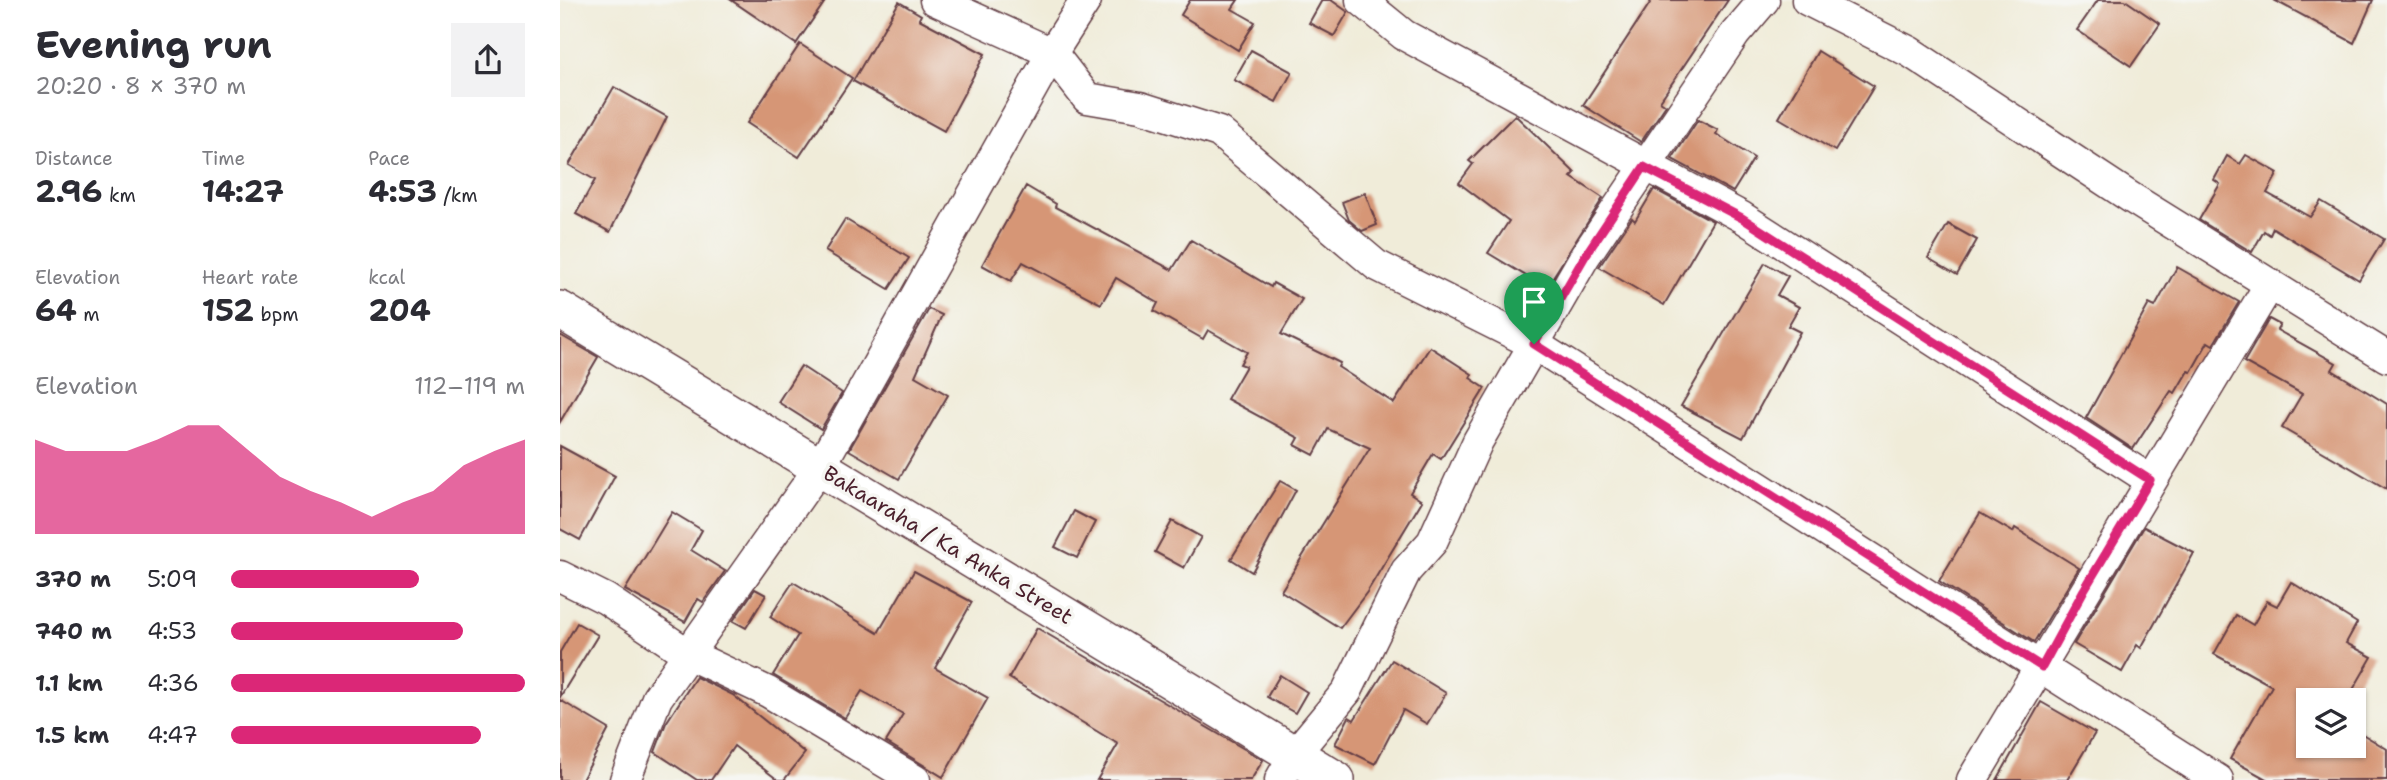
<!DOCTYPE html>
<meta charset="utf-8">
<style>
:root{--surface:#fff;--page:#f2f2f3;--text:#2b2b33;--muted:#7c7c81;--accent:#db2777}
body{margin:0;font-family:"Shantell Sans",sans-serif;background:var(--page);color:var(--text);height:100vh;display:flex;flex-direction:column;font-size:26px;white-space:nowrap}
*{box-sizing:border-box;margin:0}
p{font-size:23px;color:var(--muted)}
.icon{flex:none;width:38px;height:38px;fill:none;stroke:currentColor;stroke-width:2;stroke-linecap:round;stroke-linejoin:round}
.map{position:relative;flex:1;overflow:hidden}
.details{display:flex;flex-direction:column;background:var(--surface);width:560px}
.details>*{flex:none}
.buttons{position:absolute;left:1736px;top:688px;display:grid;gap:14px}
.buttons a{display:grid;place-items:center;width:70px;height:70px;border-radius:0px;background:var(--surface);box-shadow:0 2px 5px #0004;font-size:35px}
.pin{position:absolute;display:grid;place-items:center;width:60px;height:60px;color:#fff;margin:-72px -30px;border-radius:50% 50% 50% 0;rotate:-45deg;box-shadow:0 0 7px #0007}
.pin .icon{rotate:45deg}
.round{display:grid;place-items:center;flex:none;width:74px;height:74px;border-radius:0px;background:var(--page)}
.summary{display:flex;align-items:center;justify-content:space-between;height:119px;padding:0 35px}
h1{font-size:38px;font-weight:700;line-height:52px}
.metrics{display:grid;grid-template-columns:repeat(3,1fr);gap:10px;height:119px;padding:7px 35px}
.metrics div{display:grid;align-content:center}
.metrics b{font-size:30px;font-weight:700}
.metrics small{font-size:19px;font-weight:400}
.metrics p{font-size:19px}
.chart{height:196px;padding:14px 35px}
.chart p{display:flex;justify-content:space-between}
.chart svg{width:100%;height:126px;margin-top:7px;fill:var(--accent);opacity:.7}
ul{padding:0 35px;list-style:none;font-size:23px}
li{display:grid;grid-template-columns:112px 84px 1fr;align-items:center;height:52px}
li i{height:18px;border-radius:9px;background:var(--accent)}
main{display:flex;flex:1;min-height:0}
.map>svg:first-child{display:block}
</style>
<main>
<section class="details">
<div class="summary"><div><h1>Evening run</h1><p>20:20 · 8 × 370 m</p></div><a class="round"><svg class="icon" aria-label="share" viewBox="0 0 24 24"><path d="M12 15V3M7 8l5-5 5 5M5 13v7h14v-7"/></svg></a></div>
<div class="metrics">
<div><p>Distance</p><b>2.96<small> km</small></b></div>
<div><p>Time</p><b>14:27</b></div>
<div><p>Pace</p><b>4:53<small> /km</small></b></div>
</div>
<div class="metrics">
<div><p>Elevation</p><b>64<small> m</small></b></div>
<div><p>Heart rate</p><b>152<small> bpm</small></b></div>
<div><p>kcal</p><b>204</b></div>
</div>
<div class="chart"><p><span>Elevation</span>112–119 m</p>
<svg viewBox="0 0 160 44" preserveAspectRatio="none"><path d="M0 44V11L10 15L20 15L30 15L40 11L50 6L60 6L70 15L80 24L90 29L100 33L110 38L120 33L130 29L140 20L150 15L160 11V44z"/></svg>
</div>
<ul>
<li><b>370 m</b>5:09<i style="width:64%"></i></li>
<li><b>740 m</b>4:53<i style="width:79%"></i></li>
<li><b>1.1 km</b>4:36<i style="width:100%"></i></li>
<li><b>1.5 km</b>4:47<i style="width:85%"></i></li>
</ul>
</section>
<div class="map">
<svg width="1827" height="780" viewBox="0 0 1827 780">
<rect width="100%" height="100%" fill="#f6f6f2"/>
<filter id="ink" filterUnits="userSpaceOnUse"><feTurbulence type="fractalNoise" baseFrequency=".0143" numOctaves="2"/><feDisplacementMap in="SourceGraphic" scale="14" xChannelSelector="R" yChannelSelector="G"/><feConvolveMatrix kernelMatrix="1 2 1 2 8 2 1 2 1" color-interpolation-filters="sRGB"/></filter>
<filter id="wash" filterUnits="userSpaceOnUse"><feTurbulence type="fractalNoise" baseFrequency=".00686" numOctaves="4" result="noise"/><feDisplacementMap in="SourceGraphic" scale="28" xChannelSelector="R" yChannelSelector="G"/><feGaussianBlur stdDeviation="1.57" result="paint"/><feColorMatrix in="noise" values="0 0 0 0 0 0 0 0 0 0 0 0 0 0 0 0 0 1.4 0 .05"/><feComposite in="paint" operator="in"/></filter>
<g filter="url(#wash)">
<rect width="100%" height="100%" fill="#f0ecd9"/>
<g id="blocks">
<g fill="#d69676">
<polygon points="171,0 266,0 236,44"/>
<polygon points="630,0 678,0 672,9 695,22 678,50 621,15"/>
<polygon points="762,0 771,0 788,12 774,36 749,23"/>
<polygon points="1092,0 1168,0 1100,101 1106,105 1081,142 1023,105"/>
<polygon points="1538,0 1565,0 1600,24 1571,66 1517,30"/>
<polygon points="1714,0 1813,0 1794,43"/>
<polygon points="339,2 361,15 359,19 425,54 384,131 293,81"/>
<polygon points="240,44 292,78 239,157 187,123"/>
<polygon points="691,50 732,72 716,102 674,80"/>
<polygon points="1258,51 1314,86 1275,151 1219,118"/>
<polygon points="54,87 107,117 50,232 16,214 35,180 9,165"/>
<polygon points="955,115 1015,173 1011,177 1043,198 986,288 928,253 949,221 899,183 913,164 909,161"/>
<polygon points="1138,120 1158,130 1156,134 1194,158 1173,192 1112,159"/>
<polygon points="1686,155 1718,173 1707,193 1750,217 1761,201 1824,239 1799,280 1713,228 1710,235 1704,231 1692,252 1639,220 1660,184 1654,180 1667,156 1680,164"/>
<polygon points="466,186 496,204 495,207 612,270 631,240 711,287 713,283 742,299 721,334 780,363 778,367 834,403 870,347 912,374 910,378 925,388 881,459 873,454 850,493 862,501 807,592 780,628 721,591 810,448 768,429 754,455 735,445 739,438 667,399 686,366 680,364 687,352 648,330 643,339 594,311 598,303 556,278 541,304 463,262 451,281 422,265"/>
<polygon points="1094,189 1153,221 1104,305 1039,267 1072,218 1075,221"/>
<polygon points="805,193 817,225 802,231 789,220 782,202"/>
<polygon points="285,219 349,258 329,289 265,251"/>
<polygon points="1388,224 1417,240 1397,275 1368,258"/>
<polygon points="1205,263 1228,276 1217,295 1239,307 1228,326 1240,332 1183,438 1121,406"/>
<polygon points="1617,267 1679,302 1653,345 1648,342 1631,372 1628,371 1615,393 1611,391 1573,449 1526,418 1589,304 1595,307"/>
<polygon points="369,309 382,315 355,376 388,395 339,479 289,450"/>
<polygon points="1709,319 1720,325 1717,330 1776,363 1772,370 1827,404 1827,489 1722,428 1742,394 1684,362"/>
<polygon points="0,335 38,357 0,422"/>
<polygon points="241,366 282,393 261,429 218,402"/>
<polygon points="0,446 55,476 20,540 0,529"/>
<polygon points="720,481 736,490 692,572 671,559"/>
<polygon points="514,511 535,522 517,558 495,547"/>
<polygon points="112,512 142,530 131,550 165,571 143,602 138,599 125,622 65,590"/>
<polygon points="1420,513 1453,532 1455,528 1519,568 1474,642 1379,581"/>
<polygon points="612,521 641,537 624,568 595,552"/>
<polygon points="1584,527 1634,553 1581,648 1577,645 1562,672 1514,644"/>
<polygon points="354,571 412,602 375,668 428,698 383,777 326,742 343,714 302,691 285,718 213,675 238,635 210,617 233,582 318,633"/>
<polygon points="1731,582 1797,623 1786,643 1812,657 1787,700 1748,700 1748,746 1794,746 1794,729 1827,749 1827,780 1708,780 1670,759 1712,686 1654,654 1676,615 1693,625 1707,601 1717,606"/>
<polygon points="195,589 206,595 186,628 173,621"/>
<polygon points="17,623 38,635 0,697 0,652"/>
<polygon points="477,628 703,760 691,780 537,780 558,744 449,678"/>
<polygon points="832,660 886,693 867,724 843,710 815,764 775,744 789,717 794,720"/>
<polygon points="720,675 747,692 735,713 707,697"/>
<polygon points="136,677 173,695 245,753 224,780 218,780 174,746 151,780 137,780 95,752 106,723"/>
<polygon points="0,700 49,729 22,780 0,780"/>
<polygon points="1481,702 1535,733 1507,780 1437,780"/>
</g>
</g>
</g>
<g filter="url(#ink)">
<use href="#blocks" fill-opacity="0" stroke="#633e45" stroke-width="2"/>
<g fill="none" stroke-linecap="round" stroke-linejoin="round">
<defs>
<g id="minor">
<polyline points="375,0 492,53 527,98 580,107 659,132 816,265 974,344 1658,780"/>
<polyline points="801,0 844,35 1182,217 1590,480"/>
<polyline points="1247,0 1350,52 1570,197 1827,357"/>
<polyline points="0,576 46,599 128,654 208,692 355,780"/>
<polyline points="65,780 97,698 260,467 492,53 526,0"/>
<polyline points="720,780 734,755 787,691 846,571 872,542 918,441 1025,256 1175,34 1204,0"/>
<polyline points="1412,780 1710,284"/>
</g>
<polyline id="tertiary" points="0,310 776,780"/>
</defs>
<use href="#minor" stroke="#633e45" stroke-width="33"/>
<use href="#tertiary" stroke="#633e45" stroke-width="40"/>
<use href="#minor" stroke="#fff" stroke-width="30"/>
<use href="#tertiary" stroke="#fff" stroke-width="37"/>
</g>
</g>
<g fill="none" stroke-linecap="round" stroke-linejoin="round" filter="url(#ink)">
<defs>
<polygon id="route" points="1084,167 1182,218 1590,480 1524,590 1482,667 974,344 1025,256"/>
</defs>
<use href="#route" stroke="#fff" stroke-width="14"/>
<use href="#route" stroke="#db2777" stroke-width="9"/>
</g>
<g text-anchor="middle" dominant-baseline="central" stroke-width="7" stroke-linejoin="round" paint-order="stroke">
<g font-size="21" fill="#4a1f2b" stroke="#f6f6f2">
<text transform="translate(388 545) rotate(31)">Bakaaraha / Ka Anka Street</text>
</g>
</g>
</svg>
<div class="buttons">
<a><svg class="icon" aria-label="layers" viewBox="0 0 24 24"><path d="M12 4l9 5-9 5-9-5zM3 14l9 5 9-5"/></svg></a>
</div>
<div class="pin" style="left:974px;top:344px;background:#1e9e55"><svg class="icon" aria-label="arrive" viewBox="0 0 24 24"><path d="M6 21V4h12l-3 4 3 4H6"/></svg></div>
</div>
</main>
